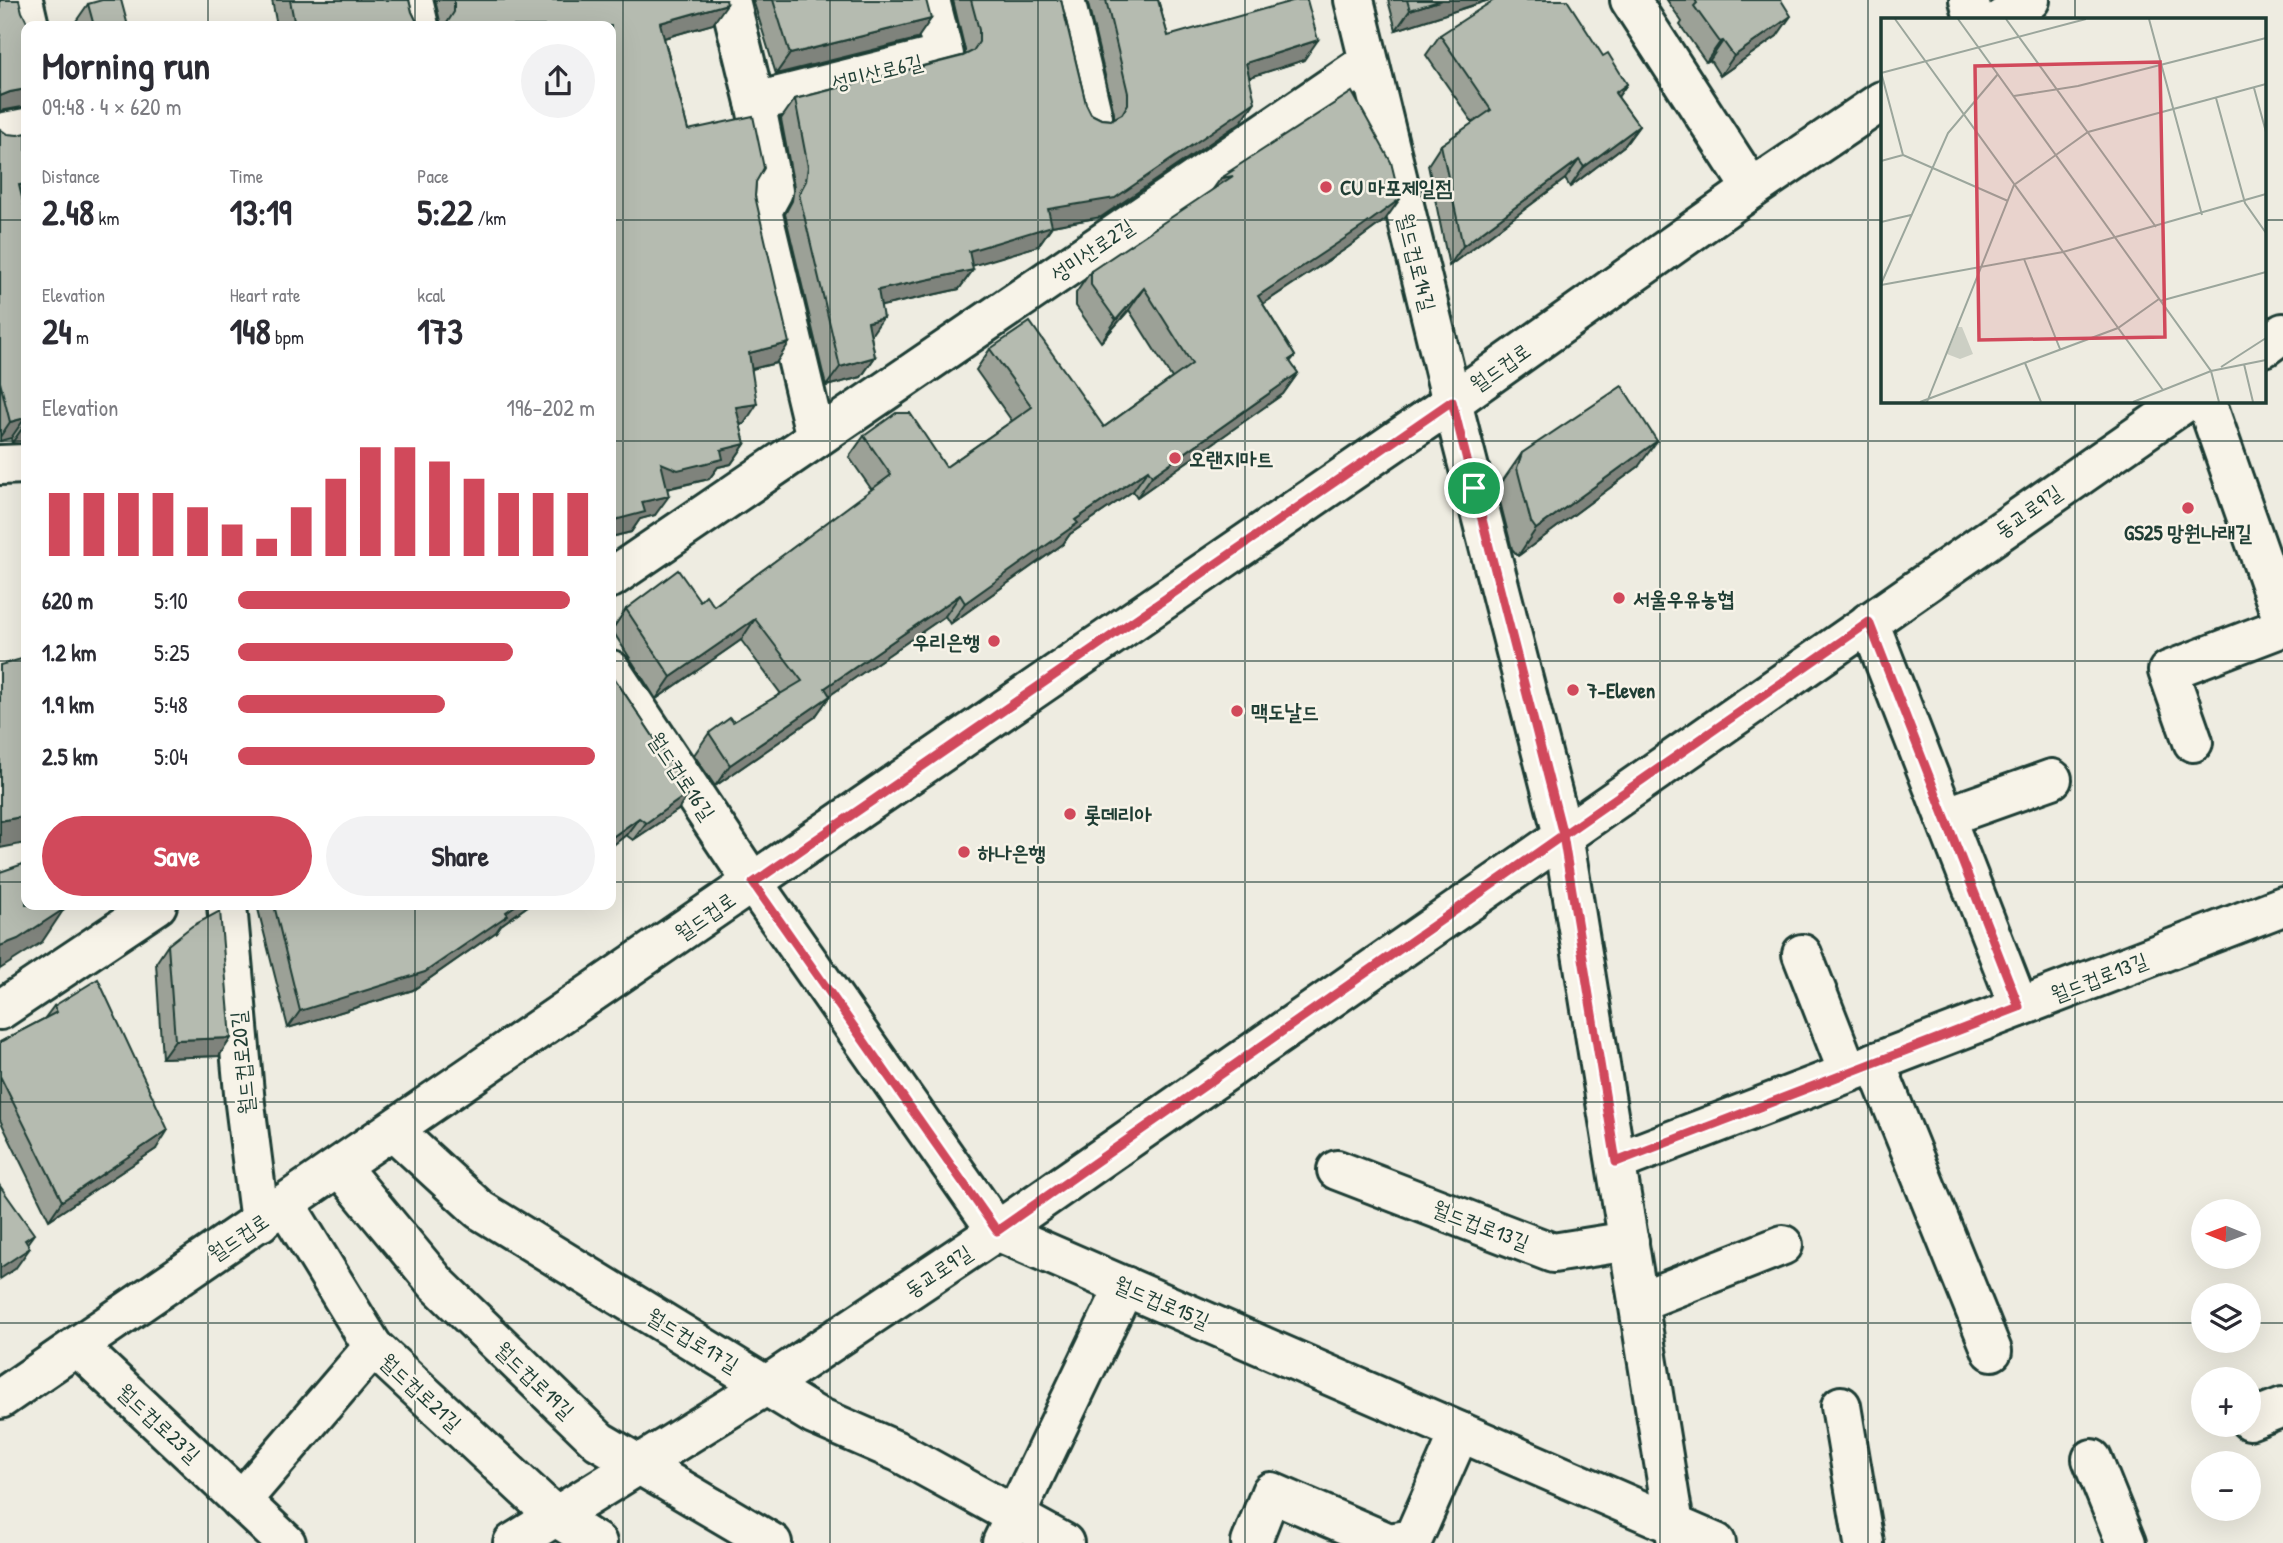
<!DOCTYPE html>
<meta charset="utf-8">
<style>
:root{--surface:#fff;--page:#f2f2f3;--text:#2b2b33;--muted:#7c7c81;--accent:#d1495b}
body{margin:0;font-family:"Patrick Hand","Poor Story",sans-serif;background:var(--page);color:var(--text);height:100vh;display:flex;flex-direction:column;font-size:26px;white-space:nowrap}
*{box-sizing:border-box;margin:0}
p{font-size:23px;color:var(--muted)}
.icon{flex:none;width:38px;height:38px;fill:none;stroke:currentColor;stroke-width:2;stroke-linecap:round;stroke-linejoin:round}
.map{position:relative;flex:1;overflow:hidden}
.sheet{position:absolute;left:21px;top:21px;width:595px;height:889px;display:flex;flex-direction:column;background:var(--surface);border-radius:14px;box-shadow:0 7px 28px #0002}
.sheet>*{flex:none}
.needle{width:46px;rotate:271deg}
.tools{position:absolute;left:2191px;top:1199px;display:grid;gap:14px}
.tools a{display:grid;place-items:center;width:70px;height:70px;border-radius:50%;background:var(--surface);box-shadow:0 7px 28px #0002;font-size:35px}
.pin{position:absolute;display:grid;place-items:center;width:60px;height:60px;color:#fff;margin:-30px;border:4px solid #fff;border-radius:50%;box-shadow:0 2px 7px #0007}
.round{display:grid;place-items:center;flex:none;width:74px;height:74px;border-radius:37px;background:var(--page)}
.headline{display:flex;align-items:center;justify-content:space-between;height:119px;padding:0 21px}
h1{font-size:38px;font-weight:700;line-height:52px}
.stats{display:grid;grid-template-columns:repeat(3,1fr);gap:10px;height:119px;padding:7px 21px}
.stats div{display:grid;align-content:center}
.stats b{font-size:35px;font-weight:700}
.stats small{font-size:19px;font-weight:400}
.stats p{font-size:19px}
.chart{height:196px;padding:14px 21px}
.chart p{display:flex;justify-content:space-between}
.chart svg{width:100%;height:126px;margin-top:7px;stroke:var(--accent);stroke-width:6}
.action{display:flex;gap:14px;margin-top:auto;padding:14px 21px}
.action a{flex:1;height:80px;border-radius:42px;background:var(--accent);color:#fff;font-size:28px;font-weight:700;line-height:80px;text-align:center}
.action a+a{background:var(--page);color:var(--text)}
ul{padding:0 21px;list-style:none;font-size:23px}
li{display:grid;grid-template-columns:112px 84px 1fr;align-items:center;height:52px}
li i{height:18px;border-radius:9px;background:var(--accent)}
.map>svg:first-child{display:block}
</style>
<div class="map">
<svg width="2283" height="1543" viewBox="0 0 2283 1543">
<rect width="100%" height="100%" fill="#eeece1"/>
<filter id="ink" filterUnits="userSpaceOnUse"><feTurbulence type="fractalNoise" baseFrequency=".0143" numOctaves="2"/><feDisplacementMap in="SourceGraphic" scale="14" xChannelSelector="R" yChannelSelector="G"/><feConvolveMatrix kernelMatrix="1 2 1 2 8 2 1 2 1" color-interpolation-filters="sRGB"/></filter>
<g filter="url(#ink)">
<g fill="none" stroke-linecap="round" stroke-linejoin="round">
<defs>
<g id="minor">
<polyline points="23,0 29,26"/>
<polyline points="413,0 419,26"/>
<polyline points="730,0 755,102 773,191 762,211 816,438"/>
<polyline points="1065,0 1093,118"/>
<polyline points="1354,0 1452,402 1563,835 1677,1543"/>
<polyline points="1630,0 1752,189"/>
<polyline points="1969,0 1974,19"/>
<polyline points="755,102 944,55 930,0"/>
<polyline points="0,133 26,128"/>
<polyline points="2264,347 2283,333"/>
<polyline points="2206,401 2283,621"/>
<polyline points="0,465 26,464"/>
<polyline points="611,578 1368,62"/>
<polyline points="1869,622 2019,1007"/>
<polyline points="611,670 753,883 997,1231 1716,1543"/>
<polyline points="2193,742 2168,671 2283,627"/>
<polyline points="1945,817 2052,779"/>
<polyline points="227,905 245,1104 260,1222"/>
<polyline points="1802,954 1848,1072"/>
<polyline points="0,1010 157,905"/>
<polyline points="1875,1062 1992,1351"/>
<polyline points="393,1130 480,1210 814,1415 899,1452 1064,1543"/>
<polyline points="1616,1162 2283,906"/>
<polyline points="340,1167 437,1284 599,1441 772,1543"/>
<polyline points="1337,1170 1553,1253 1629,1241"/>
<polyline points="286,1205 373,1347 556,1517 597,1543"/>
<polyline points="1638,1302 1783,1245"/>
<polyline points="77,1346 286,1543"/>
<polyline points="1841,1406 1864,1543"/>
<polyline points="2249,1420 2283,1407"/>
<polyline points="2092,1459 2126,1543"/>
<polyline points="241,1501 373,1347"/>
<polyline points="513,1543 767,1385 997,1231 2187,401"/>
<polyline points="1002,1543 1125,1286"/>
<polyline points="1251,1543 1271,1492 1389,1543 1413,1539 1460,1432"/>
</g>
<g id="major">
<polyline points="2002,19 2030,0"/>
<polyline points="0,1399 1452,402 1752,189 1882,101"/>
</g>
</defs>
<use href="#minor" stroke="#1f3d34" stroke-width="44"/>
<use href="#major" stroke="#1f3d34" stroke-width="44"/>
<use href="#minor" stroke="#f7f3e8" stroke-width="38"/>
<use href="#major" stroke="#f7f3e8" stroke-width="38"/>
</g>
<g fill="#9ca197" stroke="#1f3d34" stroke-width="2">
<polygon points="272,0 409,0 412,12 417,22 425,26 277,26"/>
<polygon points="435,0 726,0 713,24 664,38 688,130 756,182 755,196 776,363 752,369 744,424 740,425 745,444 731,464 718,467 709,479 667,489 655,515 640,519 631,532 611,537 611,26 440,26 440,21"/>
<polygon points="753,0 926,0 917,39 776,74"/>
<polygon points="953,0 1061,0 1086,104 1091,114 1101,119 1111,120 1114,118 1114,113 1087,0 1158,0 1168,36 1304,60 1249,77 1241,122 1101,217 1052,226 1038,246 972,265 973,270 959,289 881,306 871,336 875,357 861,377 826,386 785,214 792,201 794,187 781,119 795,99 965,55 965,50"/>
<polygon points="1388,0 1489,0 1396,30"/>
<polygon points="1667,0 1781,0 1777,36 1720,76 1710,60 1706,62 1680,25 1682,22"/>
<polygon points="88,4 128,26 75,26 74,24"/>
<polygon points="1440,35 1603,56 1627,84 1618,97 1639,126 1625,145 1570,187 1565,179 1449,266 1428,165 1441,145 1473,123 1426,55"/>
<polygon points="0,129 26,201 23,202 26,444 12,443 11,438 0,441"/>
<polygon points="1385,220 1347,248 1263,304 1295,356 1290,362 1298,373 1283,394 1137,497 1133,491 1070,534 1063,544 950,624 945,616 830,695 815,717 715,786 694,755 709,733 733,722 781,694 741,640 656,699 612,630 626,609 700,601 714,606 872,490 849,457 864,436 946,467 1012,421 976,370 990,349 1104,427 1172,378 1129,310 1101,342 1076,306 1076,293 1091,271"/>
<polygon points="1522,453 1638,467 1518,556 1512,549 1498,494 1504,479"/>
<polygon points="26,480 26,504 22,486"/>
<polygon points="611,673 690,792 678,810 633,840 626,835"/>
<polygon points="257,905 529,905 501,925 496,932 413,990 288,1028"/>
<polygon points="168,945 231,1038 219,1056 162,1058 156,963"/>
<polygon points="54,1006 156,1149 49,1220 0,1120 0,1042 44,1019"/>
</g>
<g fill="#7f837b" stroke="#1f3d34" stroke-width="2">
<polygon points="1442,0 1489,0 1396,30 1410,10"/>
<polygon points="727,4 713,24 646,43 660,23"/>
<polygon points="1791,16 1777,36 1720,76 1734,56"/>
<polygon points="931,19 917,39 776,74 790,54"/>
<polygon points="1318,40 1304,60 1232,83 1246,63"/>
<polygon points="1723,41 1710,60 1706,62 1720,42"/>
<polygon points="1627,84 1613,104 1615,93"/>
<polygon points="26,89 26,107 22,107 0,111 0,96 10,92"/>
<polygon points="1255,102 1241,122 1101,217 1052,226 1038,246 955,271 969,251"/>
<polygon points="1639,126 1625,145 1570,187 1584,167"/>
<polygon points="1579,160 1565,179 1449,266 1463,246"/>
<polygon points="1233,176 1206,199 1221,178"/>
<polygon points="26,184 26,201 6,205 19,185"/>
<polygon points="1400,199 1385,220 1347,248 1243,317 1258,296"/>
<polygon points="973,270 959,289 864,310 878,290"/>
<polygon points="1144,288 1129,310 1101,342 1116,320"/>
<polygon points="883,318 869,338 868,322"/>
<polygon points="789,343 776,363 735,373 749,353"/>
<polygon points="875,357 861,377 826,386 840,367"/>
<polygon points="1298,373 1283,394 1137,497 1152,476"/>
<polygon points="757,404 744,424 722,427 736,407"/>
<polygon points="25,418 11,438 0,441 0,437 10,422"/>
<polygon points="26,423 26,444 12,443"/>
<polygon points="1657,441 1638,467 1518,556 1536,529"/>
<polygon points="745,444 731,464 718,467 709,479 664,489 661,463"/>
<polygon points="1148,470 1133,491 1070,534 1063,544 950,624 965,603 1075,520"/>
<polygon points="669,496 655,515 640,519 631,532 611,537 611,521 642,502"/>
<polygon points="960,595 945,616 810,709 825,688"/>
<polygon points="755,619 741,640 656,699 671,677"/>
<polygon points="830,696 815,717 715,786 730,765"/>
<polygon points="690,792 678,810 633,840 646,823"/>
<polygon points="26,816 26,843 0,848 0,821"/>
<polygon points="639,818 626,835 611,847 611,838"/>
<polygon points="516,905 529,905 501,925 496,932 413,990 288,1028 300,1011 506,912"/>
<polygon points="64,909 42,942 0,969 0,946"/>
<polygon points="231,1038 219,1056 162,1058 175,1040"/>
<polygon points="168,1130 156,1149 49,1220 62,1201"/>
<polygon points="34,1234 19,1255 30,1248 15,1269 0,1279 0,1268 25,1240"/>
</g>
<g fill="#b5bbb0" stroke="#1f3d34" stroke-width="2">
<polygon points="0,0 19,0 22,12 27,22 35,26 26,26 26,89 10,92 0,96"/>
<polygon points="102,0 121,0 128,26 94,26 88,4"/>
<polygon points="290,0 409,0 412,12 417,22 425,26 295,26"/>
<polygon points="454,0 726,0 727,4 660,23 688,130 753,116 764,168 756,182 755,196 789,343 749,353 757,404 736,407 745,444 721,450 723,459 678,470 661,463 669,496 642,502 645,512 611,521 611,26 440,26 447,23 454,12"/>
<polygon points="773,0 926,0 931,19 790,54"/>
<polygon points="971,0 1061,0 1086,104 1091,114 1101,119 1111,120 1122,114 1128,104 1128,93 1106,0 1158,0 1168,36 1296,0 1307,0 1318,40 1246,63 1255,102 1115,198 1048,209 1052,226 969,251 973,270 878,290 883,318 868,322 875,357 840,367 799,194 806,181 808,167 795,99 963,56 973,51 979,42 979,30"/>
<polygon points="1407,0 1442,0 1410,10"/>
<polygon points="1494,0 1567,0 1603,56 1608,53 1627,84 1615,93 1639,126 1584,167 1579,160 1463,246 1441,145 1491,110 1440,35"/>
<polygon points="1695,0 1781,0 1791,16 1734,56 1723,41 1720,42 1694,6 1697,3"/>
<polygon points="1352,92 1391,162 1400,199 1362,227 1258,296 1295,356 1289,360 1298,373 1152,476 1148,470 1075,520 1078,523 965,603 960,595 825,688 830,696 730,765 709,733 730,718 733,722 802,681 755,619 671,677 626,609 678,570 700,601 706,595 714,606 891,475 864,436 896,413 910,413 946,467 1032,407 990,349 1030,322 1104,427 1192,364 1144,288 1116,320 1091,285 1091,271 1233,176 1221,178 1232,171 1230,171"/>
<polygon points="0,129 7,134 18,135 26,133 26,184 19,185 26,214 26,423 25,418 10,422 0,382"/>
<polygon points="1622,386 1657,441 1536,529 1531,522 1517,468 1522,453"/>
<polygon points="25,658 26,664 26,816 0,821 0,665"/>
<polygon points="611,673 690,792 646,823 639,818 611,838"/>
<polygon points="26,863 26,905 61,905 64,909 18,939 0,946 0,872"/>
<polygon points="274,905 516,905 506,912 508,915 425,972 300,1011"/>
<polygon points="220,911 231,1038 175,1040 168,945 192,926"/>
<polygon points="98,979 168,1130 62,1201 0,1076 0,1042 57,1012 54,1006"/>
<polygon points="0,1186 34,1234 25,1240 30,1248 0,1268"/>
</g>
</g>
<g fill="none" stroke-linecap="round" stroke-linejoin="round" filter="url(#ink)">
<defs>
<polyline id="route" points="1474,488 1452,401 753,883 997,1231 1563,835 1616,1162 2019,1007 1869,622 1563,835 1474,488"/>
</defs>
<use href="#route" stroke="#fff" stroke-width="14"/>
<use href="#route" stroke="#d1495b" stroke-width="9"/>
</g>
<path fill="none" stroke="#1f3d34" stroke-width="2" stroke-opacity="0.55" d="M208,0V26M415,0V26M623,0V1543M830,0V1543M1038,0V1543M1245,0V1543M1453,0V1543M1660,0V1543M1868,0V1543M2075,0V19M0,220H26M611,220H1882M2264,220H2283M2075,401V1543M0,441H26M611,441H2283M0,661H26M611,661H2283M0,882H26M611,882H2283M208,905V1543M415,905V1543M0,1102H2283M0,1323H2203M2249,1323H2283"/>
<g fill="#d1495b" stroke="#f7f3e8" stroke-width="2.5">
<circle cx="1326" cy="187" r="7"/>
<circle cx="1175" cy="458" r="7"/>
<circle cx="2188" cy="508" r="7"/>
<circle cx="1619" cy="598" r="7"/>
<circle cx="994" cy="641" r="7"/>
<circle cx="1573" cy="690" r="7"/>
<circle cx="1237" cy="711" r="7"/>
<circle cx="1070" cy="814" r="7"/>
<circle cx="964" cy="852" r="7"/>
</g>
<g text-anchor="middle" dominant-baseline="central" stroke-width="5" stroke-linejoin="round" paint-order="stroke">
<g font-size="21" fill="#1f3d34" stroke="#f7f3e8">
<text transform="translate(877 72) rotate(-14)">성미산로6길</text>
<text transform="translate(1092 250) rotate(-34)">성미산로2길</text>
<text transform="translate(1417 262) rotate(76)">월드컵로14길</text>
<text transform="translate(1500 367) rotate(-35)">월드컵로</text>
<text transform="translate(2028 511) rotate(-35)">동교로9길</text>
<text transform="translate(682 776) rotate(56)">월드컵로16길</text>
<text transform="translate(705 916) rotate(-35)">월드컵로</text>
<text transform="translate(2099 977) rotate(-21)">월드컵로13길</text>
<text transform="translate(242 1063) rotate(-95)">월드컵로20길</text>
<text transform="translate(1481 1225) rotate(21)">월드컵로13길</text>
<text transform="translate(238 1237) rotate(-34)">월드컵로</text>
<text transform="translate(938 1271) rotate(-34)">동교로9길</text>
<text transform="translate(1162 1302) rotate(23)">월드컵로15길</text>
<text transform="translate(693 1340) rotate(31)">월드컵로17길</text>
<text transform="translate(535 1380) rotate(44)">월드컵로19길</text>
<text transform="translate(421 1392) rotate(43)">월드컵로21길</text>
<text transform="translate(159 1423) rotate(43)">월드컵로23길</text>
</g>
<g font-size="21" font-weight="bold" fill="#1f3d34" stroke="#f7f3e8" text-anchor="start">
<text x="1340" y="187">CU 마포제일점</text>
<text x="1189" y="458">오랜지마트</text>
<text x="2188" y="532" text-anchor="middle">GS25 망원나래길</text>
<text x="1633" y="598">서울우유농협</text>
<text x="980" y="641" text-anchor="end">우리은행</text>
<text x="1587" y="690">7-Eleven</text>
<text x="1251" y="711">맥도날드</text>
<text x="1084" y="814">롯데리아</text>
<text x="978" y="852">하나은행</text>
</g>
</g>
<g transform="translate(1881 18)">
<rect width="385" height="385" fill="#eeece1"/>
<path d="M77,309H81L92,336L79,341L66,336Z" fill="#cccfc4"/>
<path fill="none" stroke="#9ba69c" stroke-width="2" d="M14,1L282,372M77,1L330,353L338,384M125,1L275,209M268,1L321,197M0,54L22,137L127,183M0,55L205,1M373,70L385,114M133,78L197,68L385,20M335,80L364,185L385,215M0,143L22,137M0,204L30,197M143,241L179,331M0,266L67,115L117,56M0,267L182,234L385,176M279,283L385,254M144,345L160,384M363,346L372,384M340,349L385,320M39,384L237,310L278,281M46,384L133,167L207,114L385,66M252,384L330,353L385,342"/>
<path fill="#d1495b" fill-opacity="0.15" stroke="#d1495b" stroke-width="3.5" d="M279,44L284,319L98,322L94,48Z"/>
<rect width="385" height="385" fill="none" stroke="#1f3d34" stroke-width="3.5"/>
</g>
</svg>
<div class="tools">
<a><svg class="needle" viewBox="-14 -14 28 28"><path d="M0-13l5 13h-10z" fill="#e53935"/><path d="M0 13l5-13h-10z" fill="#7c7c81"/></svg></a>
<a><svg class="icon" aria-label="layers" viewBox="0 0 24 24"><path d="M12 4l9 5-9 5-9-5zM3 14l9 5 9-5"/></svg></a>
<a>+</a>
<a>−</a>
</div>
<div class="pin" style="left:1474px;top:488px;background:#1e9e55"><svg class="icon" aria-label="arrive" viewBox="0 0 24 24"><path d="M6 21V4h12l-3 4 3 4H6"/></svg></div>
<section class="sheet">
<div class="headline"><div><h1>Morning run</h1><p>09:48 · 4 × 620 m</p></div><a class="round"><svg class="icon" aria-label="share" viewBox="0 0 24 24"><path d="M12 15V3M7 8l5-5 5 5M5 13v7h14v-7"/></svg></a></div>
<div class="stats">
<div><p>Distance</p><b>2.48<small> km</small></b></div>
<div><p>Time</p><b>13:19</b></div>
<div><p>Pace</p><b>5:22<small> /km</small></b></div>
</div>
<div class="stats">
<div><p>Elevation</p><b>24<small> m</small></b></div>
<div><p>Heart rate</p><b>148<small> bpm</small></b></div>
<div><p>kcal</p><b>173</b></div>
</div>
<div class="chart"><p><span>Elevation</span>196–202 m</p>
<svg viewBox="0 0 160 44" preserveAspectRatio="none"><path d="M5 44V22M15 44V22M25 44V22M35 44V22M45 44V27M55 44V33M65 44V38M75 44V27M85 44V17M95 44V6M105 44V6M115 44V11M125 44V17M135 44V22M145 44V22M155 44V22"/></svg>
</div>
<ul>
<li><b>620 m</b>5:10<i style="width:93%"></i></li>
<li><b>1.2 km</b>5:25<i style="width:77%"></i></li>
<li><b>1.9 km</b>5:48<i style="width:58%"></i></li>
<li><b>2.5 km</b>5:04<i style="width:100%"></i></li>
</ul>
<div class="action"><a>Save</a><a>Share</a></div>
</section>
</div>
